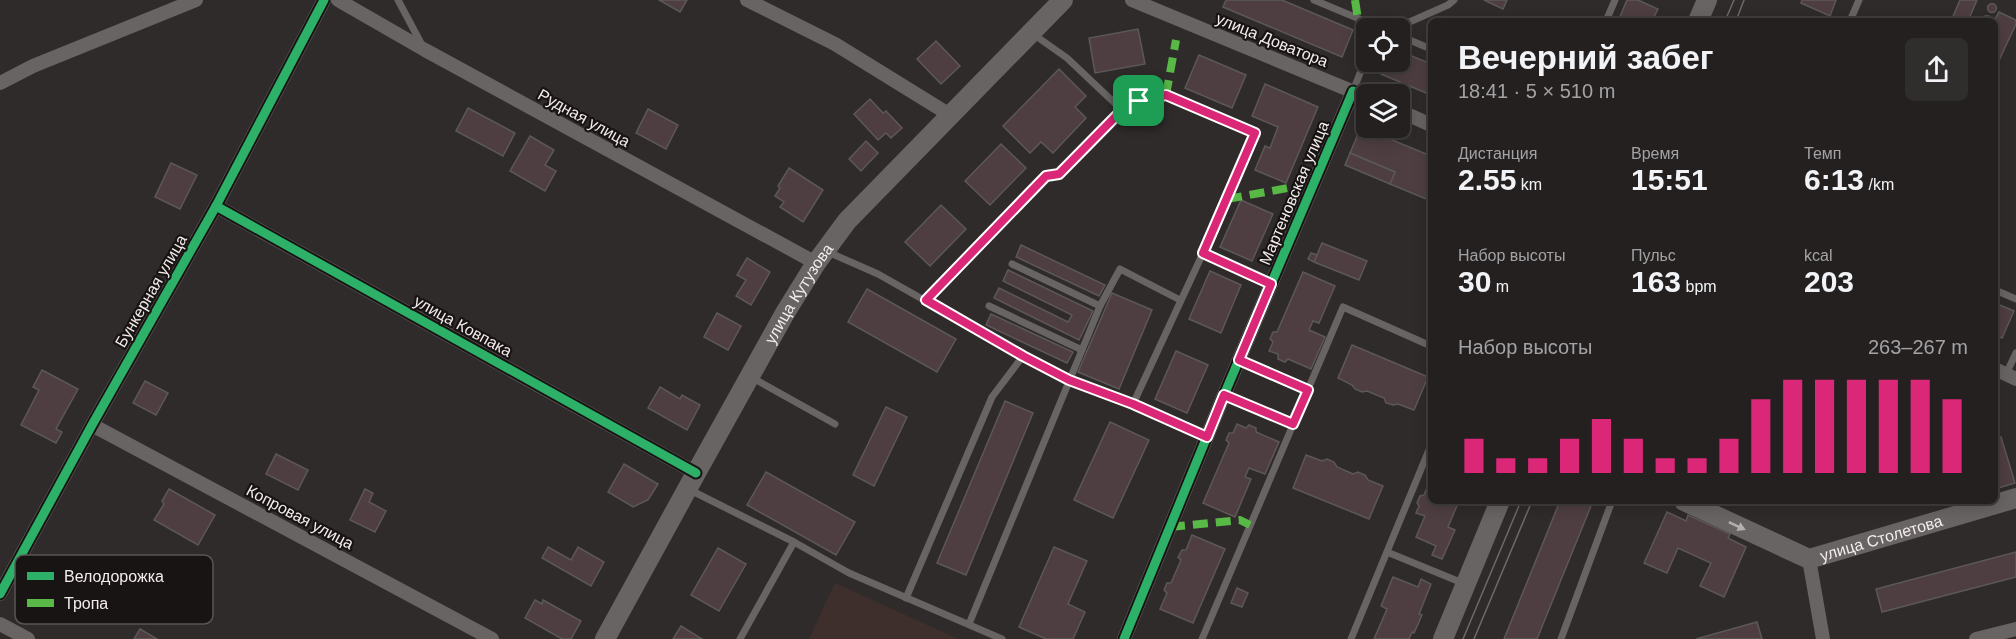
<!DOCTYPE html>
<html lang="ru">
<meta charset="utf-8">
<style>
:root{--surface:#242020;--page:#302d2d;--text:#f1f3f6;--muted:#a3a3a5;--line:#413e3e;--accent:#db2777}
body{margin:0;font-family:Arial,sans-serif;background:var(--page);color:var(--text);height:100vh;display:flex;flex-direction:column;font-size:22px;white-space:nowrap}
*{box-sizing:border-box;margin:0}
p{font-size:20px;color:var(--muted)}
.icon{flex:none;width:33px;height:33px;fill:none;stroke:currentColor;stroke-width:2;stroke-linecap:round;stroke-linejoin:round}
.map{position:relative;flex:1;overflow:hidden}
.side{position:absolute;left:1428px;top:18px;width:570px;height:486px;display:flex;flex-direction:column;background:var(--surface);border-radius:9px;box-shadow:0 3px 15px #0003,0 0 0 2px var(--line)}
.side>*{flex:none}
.fabs{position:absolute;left:1356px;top:18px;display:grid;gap:12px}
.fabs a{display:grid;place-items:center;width:54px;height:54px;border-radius:9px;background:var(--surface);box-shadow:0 3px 15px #0003,0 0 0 2px var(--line);font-size:30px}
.pin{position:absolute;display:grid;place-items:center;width:51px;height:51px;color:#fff;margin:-26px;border-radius:12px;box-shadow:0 3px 9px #0006}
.round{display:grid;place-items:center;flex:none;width:63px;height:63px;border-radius:9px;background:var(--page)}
.head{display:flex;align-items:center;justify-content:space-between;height:102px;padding:0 30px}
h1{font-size:33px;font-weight:700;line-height:45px}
.stats{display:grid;grid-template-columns:repeat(3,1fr);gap:9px;height:102px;padding:6px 30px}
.stats div{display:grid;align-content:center}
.stats b{font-size:30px;font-weight:700}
.stats small{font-size:16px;font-weight:400}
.stats p{font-size:16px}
.chart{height:168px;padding:12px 30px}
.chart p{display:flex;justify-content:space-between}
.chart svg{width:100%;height:108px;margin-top:6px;stroke:var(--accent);stroke-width:6}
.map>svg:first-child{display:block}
</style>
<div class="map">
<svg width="2016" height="639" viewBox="0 0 2016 639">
<rect width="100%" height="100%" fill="#302b2b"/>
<polygon fill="#3e2f2d" points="835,583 958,639 809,639"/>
<g fill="#4e3e41" stroke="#5c5858" stroke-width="1.5">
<polygon points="659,0 687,0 680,12"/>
<polygon points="1226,0 1282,0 1353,30 1342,57 1223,7"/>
<polygon points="1484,0 1507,0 1503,9"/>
<polygon points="1627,0 1638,0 1658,9 1652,21 1618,21"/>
<polygon points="1802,0 1836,0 1830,16 1801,3"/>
<polygon points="1960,0 1977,0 1968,21 1951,21"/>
<circle cx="1992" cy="8" r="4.5"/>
<polygon points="1999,12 2016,20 2016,24 1995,69 1994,21"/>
<polygon points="1985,16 1989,16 1991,21 1982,21"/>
<polygon points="1138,29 1145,64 1095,73 1089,38"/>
<polygon points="936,41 960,66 941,84 917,59"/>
<polygon points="1400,51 1431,64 1431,95 1381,74 1386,62 1400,62"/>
<polygon points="1199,55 1246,75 1232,108 1185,88"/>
<polygon points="1059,69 1086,96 1075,107 1086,118 1053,153 1041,142 1030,153 1003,126"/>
<polygon points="1265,84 1318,107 1286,183 1255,170 1265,146 1270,148 1278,127 1252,116"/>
<polygon points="870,99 883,113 886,111 902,128 891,138 886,133 878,140 854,114"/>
<polygon points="468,108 515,133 503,156 456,131"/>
<polygon points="648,109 678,125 666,149 636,133"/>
<polygon points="1361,127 1431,156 1431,201 1390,184 1395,172 1350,153"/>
<polygon points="530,136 554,150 545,165 556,171 545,191 510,171"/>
<polygon points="866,141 878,153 861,171 849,159"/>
<polygon points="1001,144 1026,168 990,205 965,181"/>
<polygon points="1350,153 1395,172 1390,184 1345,165"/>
<polygon points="171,163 197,175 180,209 155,197"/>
<polygon points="789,168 823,190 803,222 780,207 784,202 775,196 780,188 778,186"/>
<polygon points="1241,200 1273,214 1252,261 1220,247"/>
<polygon points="941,205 966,229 930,266 905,242"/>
<polygon points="1322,243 1367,261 1359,280 1314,262"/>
<polygon points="1021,245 1105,285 1099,296 1016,257"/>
<polygon points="1311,253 1317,255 1314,262 1308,259"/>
<polygon points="747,258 770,272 751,305 736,296 746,280 737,275"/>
<polygon points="1008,270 1093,311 1079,340 994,298 999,288 1068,322 1072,315 1003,281"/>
<polygon points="1210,271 1241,285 1221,333 1189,319"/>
<polygon points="1303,272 1335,286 1319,323 1313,321 1309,330 1325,337 1311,369 1288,359 1285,362 1278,359 1278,354 1269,351 1273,342 1270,339 1273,332 1277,332"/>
<polygon points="867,289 956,339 937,372 848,322"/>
<polygon points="1112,293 1152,310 1119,389 1078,372"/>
<polygon points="1995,303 2014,311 2002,338 1995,335"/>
<polygon points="717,313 741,326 728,350 704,337"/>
<polygon points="991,314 1073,352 1067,363 986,325"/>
<polygon points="1352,345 1428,377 1414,410 1398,404 1393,405 1386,403 1384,398 1367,391 1362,392 1355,389 1352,385 1338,378"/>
<polygon points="1176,351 1208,365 1187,413 1155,399"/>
<polygon points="42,370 78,389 56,429 62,432 56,443 21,425 39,390 33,387"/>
<polygon points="145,381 168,393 156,415 133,403"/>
<polygon points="660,387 680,399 682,395 700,405 687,430 648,408"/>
<polygon points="1005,401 1033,413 966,575 937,563"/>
<polygon points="886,407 907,417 874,486 853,475"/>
<polygon points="1110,422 1149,440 1113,518 1074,500"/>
<polygon points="1237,424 1246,428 1249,425 1256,428 1256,432 1279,442 1265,474 1249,468 1245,477 1251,479 1235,517 1203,503 1229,443 1226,440 1229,433 1233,433"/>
<polygon points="2001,437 2015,483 1995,489 1995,439"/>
<polygon points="276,454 308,470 298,490 266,474"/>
<polygon points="1306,455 1322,461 1327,459 1334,462 1337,467 1353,474 1358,472 1365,475 1368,480 1383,486 1369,519 1293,488"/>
<polygon points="624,464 658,484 648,500 633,507 608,492"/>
<polygon points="766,472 855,522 836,555 747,505"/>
<polygon points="1431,478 1431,501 1459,501 1448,527 1455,530 1442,559 1432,555 1436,546 1416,537 1425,516 1416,513 1419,506 1417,503 1420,496 1424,495"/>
<polygon points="169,489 215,515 198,545 154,520 164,504 162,501"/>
<polygon points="365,489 373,493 369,502 386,511 375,532 350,520"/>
<polygon points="1560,501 1593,501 1537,639 1504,639"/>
<polygon points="1667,512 1686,521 1688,515 1730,534 1728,538 1746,547 1724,597 1700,586 1711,563 1678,548 1667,573 1644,563"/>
<polygon points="1192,535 1225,549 1193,623 1160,609 1167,593 1164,590 1167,583 1171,583 1181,560 1178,557 1182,550 1186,550"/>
<polygon points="548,547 571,560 578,547 604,562 591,586 542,558"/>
<polygon points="1054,547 1087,561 1068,604 1085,612 1073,639 1046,639 1019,627"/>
<polygon points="718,548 746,564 719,611 691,595"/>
<polygon points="2016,552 2016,577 1882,612 1876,589"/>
<polygon points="1393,577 1418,587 1421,579 1431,584 1419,614 1422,615 1414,633 1412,632 1409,639 1374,639 1387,609 1381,606"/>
<polygon points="1237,588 1248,593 1242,607 1231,603"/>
<polygon points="535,600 542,604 543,600 581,621 571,639 562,639 525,618"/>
<polygon points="1757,622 1762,639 1696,639"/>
<polygon points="681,626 702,639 673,639"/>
<polygon points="140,629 157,639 134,639"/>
</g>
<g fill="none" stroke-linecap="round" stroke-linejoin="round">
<g stroke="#676463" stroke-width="7">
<polyline points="398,0 422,45"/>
<polyline points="1314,0 1381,28"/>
<polyline points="1606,21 1615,0"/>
<polyline points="1850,21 1859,0"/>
<polyline points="1396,28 1448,5 1454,0"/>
<polyline points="1033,34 1067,58 1122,110"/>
<polyline points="1400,36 1431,49"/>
<polyline points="1353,91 1366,58"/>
<polyline points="828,252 878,274 1023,356 1069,380 1133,404 1207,437"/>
<polyline points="1203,253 1271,283"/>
<polyline points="1012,264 1100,306"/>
<polyline points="1995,290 2016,299"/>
<polyline points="926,300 1046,175 1059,174 1122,110 1139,101 1166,95 1255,133 1203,253 1133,404"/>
<polyline points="989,306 1082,350"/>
<polyline points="1239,360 1308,390"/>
<polyline points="2006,374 2016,353"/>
<polyline points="751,377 835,424"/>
<polyline points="1224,395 1293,424"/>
<polyline points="690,490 794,542 849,573 1002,639"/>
<polyline points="1387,552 1465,584"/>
<polyline points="906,598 992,397 1023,356"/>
<polyline points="969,624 1082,350 1100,306 1120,269 1180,300"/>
<polyline points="740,639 794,542"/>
<polyline points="1202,639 1343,307 1431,346"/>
<polyline points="1351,639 1431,445"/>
<polyline points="1561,639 1612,501"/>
</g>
<g stroke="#676463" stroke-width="14">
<polyline points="338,0 425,50 816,263"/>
<polyline points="747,0 835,44 950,115"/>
<polyline points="1132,0 1366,97"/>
<polyline points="0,83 33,66 196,0"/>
<polyline points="1400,111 1431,125"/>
<polyline points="216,206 696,473"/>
<polyline points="1995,369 2016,379"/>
<polyline points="92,425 492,639"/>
<polyline points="1809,559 1823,639"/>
<polyline points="0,594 92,425 216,206 324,0"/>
<polyline points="0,624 28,639"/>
<polyline points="1124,639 1224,395 1353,91"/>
<polyline points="1976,639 2016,629"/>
</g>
<g stroke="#676463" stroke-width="20">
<polyline points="1698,21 1707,0"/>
<path id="s1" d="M1684,501L1809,559L2016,498"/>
<path id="s2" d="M605,639L696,473L785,313L816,263L847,221L1063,0"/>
<polyline points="1443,639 1500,501"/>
</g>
<g stroke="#6c6969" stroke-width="1.5">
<polyline points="1725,21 1734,0"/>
<polyline points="1736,21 1744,0"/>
<polyline points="1463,639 1521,501"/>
<polyline points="1474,639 1532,501"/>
</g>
<g stroke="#58b947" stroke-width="8" stroke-dasharray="15 8" stroke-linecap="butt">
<polyline points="1355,0 1358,19"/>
<polyline points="1166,95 1176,40"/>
<polyline points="1227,199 1288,188"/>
<polyline points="1170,527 1240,520 1250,525"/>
</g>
<defs>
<g id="cycleway">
<polyline points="216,206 696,473"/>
<polyline points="0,594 92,425 216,206 324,0"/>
<polyline points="1124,639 1224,395 1353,91"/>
</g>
</defs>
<use href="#cycleway" stroke="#181413" stroke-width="13"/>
<use href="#cycleway" stroke="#2db169" stroke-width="9"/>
</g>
<defs><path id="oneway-solid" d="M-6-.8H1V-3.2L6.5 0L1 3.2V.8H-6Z" transform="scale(1.5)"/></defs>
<use fill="#b4afae" href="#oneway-solid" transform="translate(1737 526) rotate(25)"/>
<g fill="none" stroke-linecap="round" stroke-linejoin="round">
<defs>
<polygon id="route" points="1166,95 1255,133 1203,253 1271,284 1239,360 1308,390 1293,424 1224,395 1207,437 1133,404 1069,380 1023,356 926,300 1046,176 1059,174 1122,110 1139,101"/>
</defs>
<use href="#route" stroke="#fff" stroke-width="12"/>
<use href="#route" stroke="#db2777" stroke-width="8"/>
</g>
<g text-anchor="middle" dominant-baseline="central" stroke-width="4.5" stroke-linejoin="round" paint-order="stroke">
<g font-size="16" fill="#f3eceb" stroke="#181413">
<text transform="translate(1272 40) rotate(22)">улица Доватора</text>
<text transform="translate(584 118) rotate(29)">Рудная улица</text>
<text transform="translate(1294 193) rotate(-67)">Мартеновская улица</text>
<text transform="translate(151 291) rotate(-60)">Бункерная улица</text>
<text stroke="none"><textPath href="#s2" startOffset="396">улица Кутузова</textPath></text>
<text transform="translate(463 326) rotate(29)">улица Ковпака</text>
<text transform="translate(300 517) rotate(28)">Копровая улица</text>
<text stroke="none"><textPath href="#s1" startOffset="213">улица Столетова</textPath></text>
</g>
</g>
<rect x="15" y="555" width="198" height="69" rx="9" fill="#181413" stroke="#5a5554" stroke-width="1.5"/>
<rect x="27" y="572" width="27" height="8" fill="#2db169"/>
<rect x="27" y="599" width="27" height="8" fill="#58b947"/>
<g font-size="16" fill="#f3eceb">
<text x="64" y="582">Велодорожка</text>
<text x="64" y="609">Тропа</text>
</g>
</svg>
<div class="fabs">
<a><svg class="icon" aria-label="locate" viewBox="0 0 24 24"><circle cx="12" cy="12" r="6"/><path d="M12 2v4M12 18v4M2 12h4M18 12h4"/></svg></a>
<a><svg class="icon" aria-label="layers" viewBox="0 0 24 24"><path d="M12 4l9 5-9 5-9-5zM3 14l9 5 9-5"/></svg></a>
</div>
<div class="pin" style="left:1139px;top:101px;background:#1e9e55"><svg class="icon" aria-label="arrive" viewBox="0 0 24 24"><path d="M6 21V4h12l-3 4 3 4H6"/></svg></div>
<section class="side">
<div class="head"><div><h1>Вечерний забег</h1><p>18:41 · 5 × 510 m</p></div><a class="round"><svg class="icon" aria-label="share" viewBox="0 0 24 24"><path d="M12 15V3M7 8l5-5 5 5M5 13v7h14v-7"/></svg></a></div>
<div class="stats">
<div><p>Дистанция</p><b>2.55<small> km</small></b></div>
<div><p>Время</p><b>15:51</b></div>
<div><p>Темп</p><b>6:13<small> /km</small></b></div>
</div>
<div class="stats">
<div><p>Набор высоты</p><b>30<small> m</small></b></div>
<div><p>Пульс</p><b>163<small> bpm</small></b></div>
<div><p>kcal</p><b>203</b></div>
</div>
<div class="chart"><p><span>Набор высоты</span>263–267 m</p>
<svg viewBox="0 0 160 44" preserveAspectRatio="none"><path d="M5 44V30M15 44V38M25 44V38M35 44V30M45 44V22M55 44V30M65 44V38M75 44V38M85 44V30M95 44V14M105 44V6M115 44V6M125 44V6M135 44V6M145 44V6M155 44V14"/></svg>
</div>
</section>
</div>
